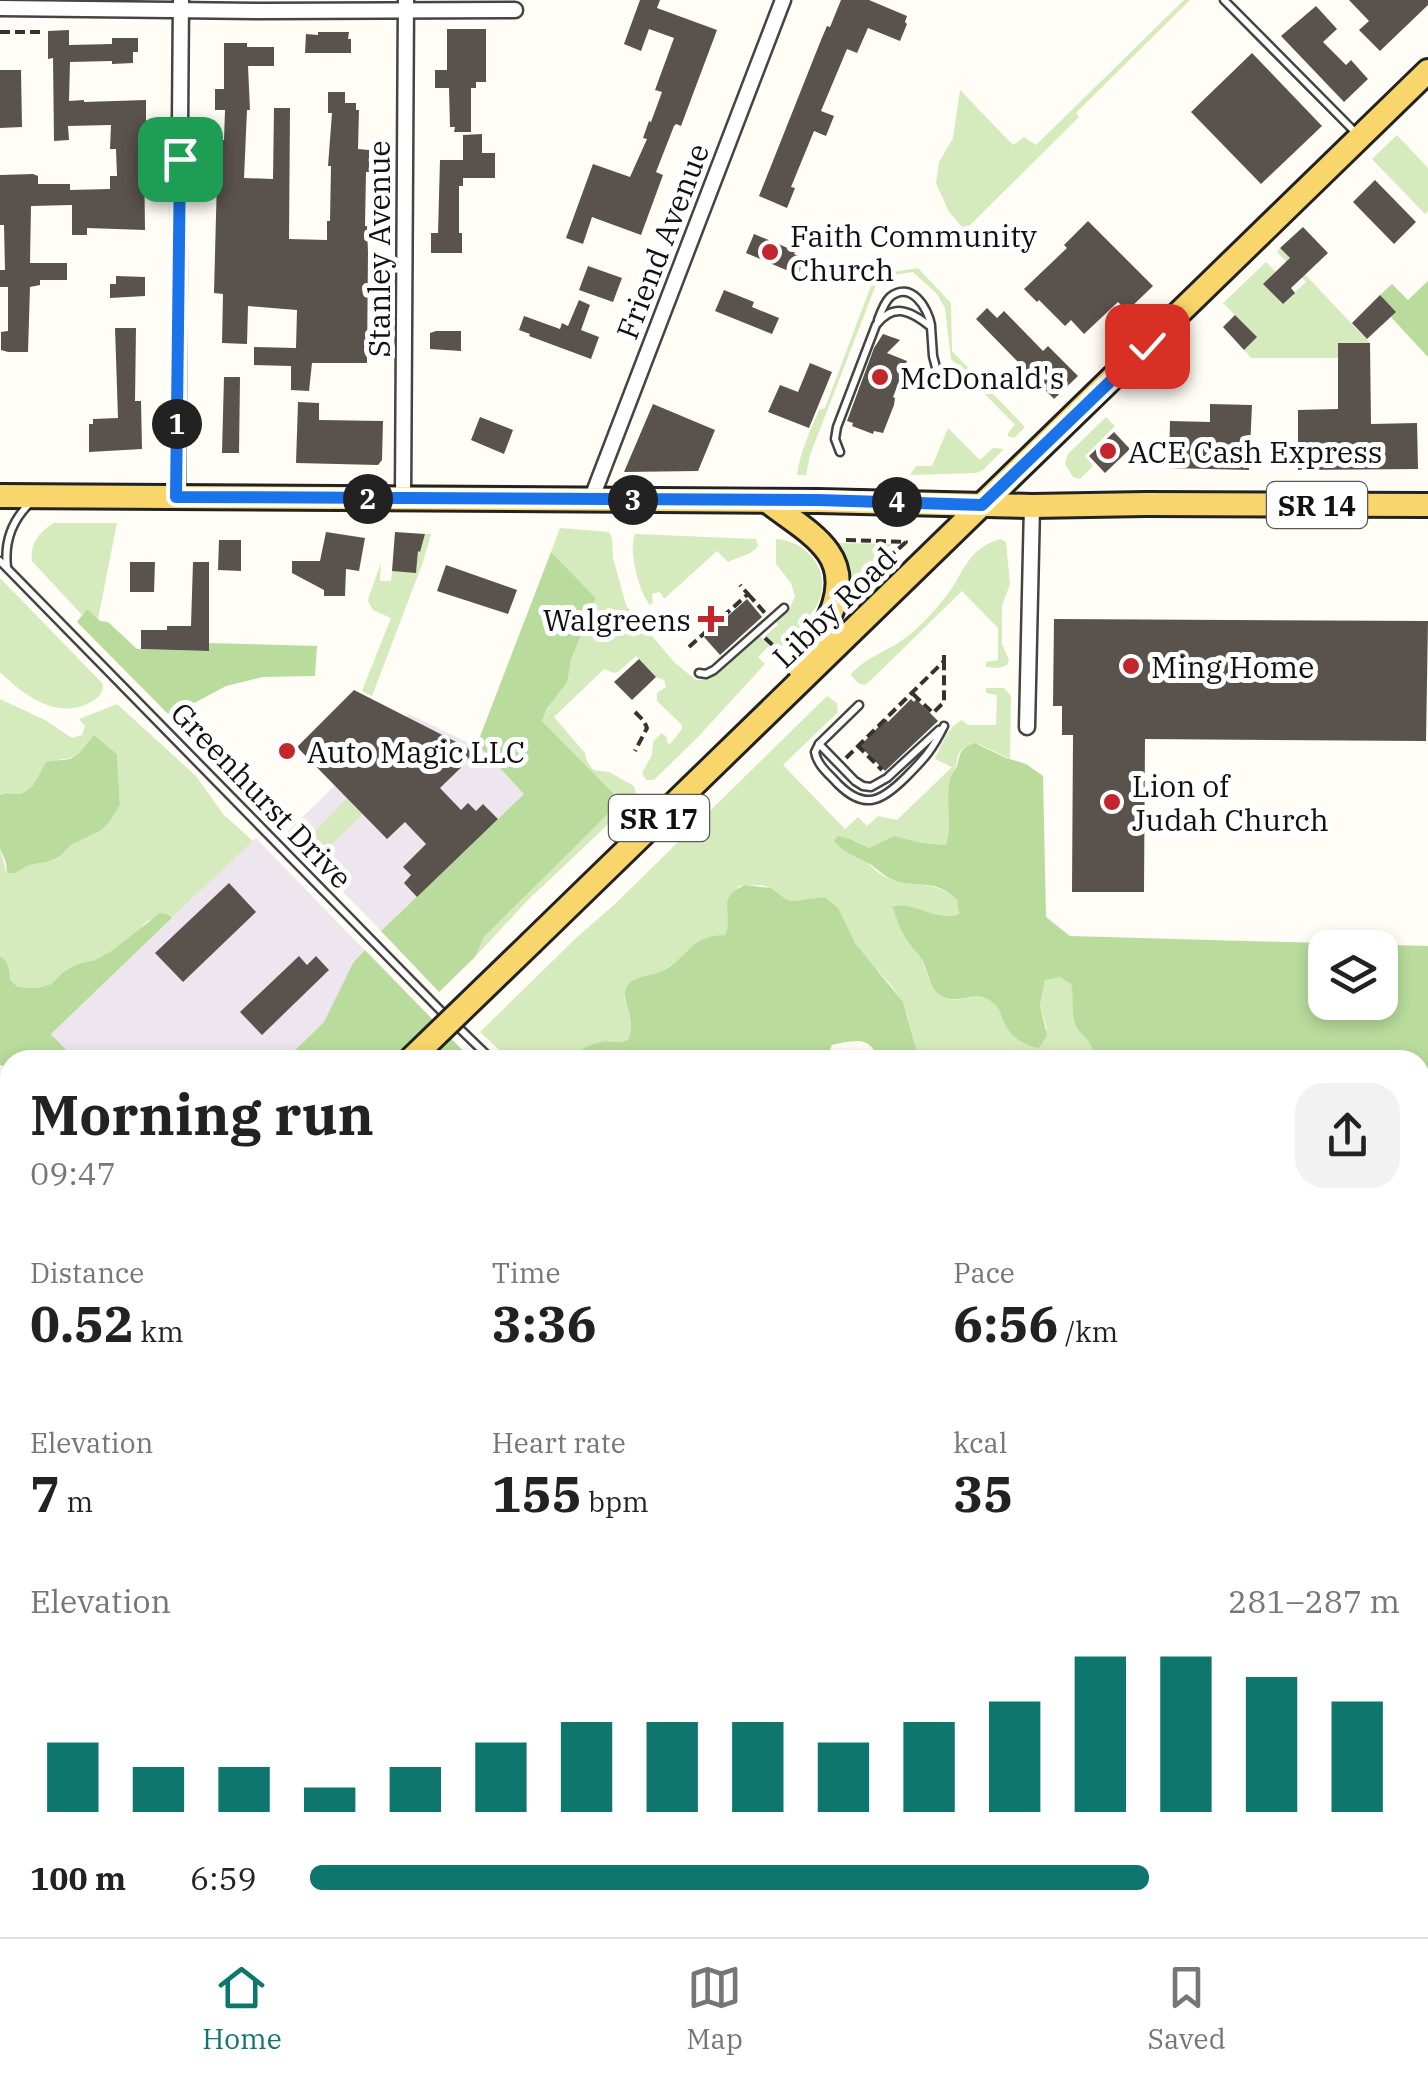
<!DOCTYPE html>
<meta charset="utf-8">
<style>
:root{--surface:#fff;--page:#f2f2f2;--text:#222;--muted:#767676;--line:#e0e0e0;--accent:#0f766e}
body{margin:0;font-family:"IBM Plex Serif",serif;background:var(--page);color:var(--text);height:100vh;display:flex;flex-direction:column;font-size:38px;white-space:nowrap}
*{box-sizing:border-box;margin:0}
p{font-size:32px;color:var(--muted)}
.icon{flex:none;width:55px;height:55px;fill:none;stroke:currentColor;stroke-width:2;stroke-linecap:round;stroke-linejoin:round}
.map{position:relative;flex:1;overflow:hidden}
.drawer{position:absolute;left:0px;top:1050px;width:1430px;height:888px;display:flex;flex-direction:column;background:var(--surface);border-radius:30px 30px 0 0;box-shadow:0 5px 15px #0003}
.drawer>*{flex:none}
.fabs{position:absolute;left:1308px;top:930px;display:grid;gap:20px}
.fabs a{display:grid;place-items:center;width:90px;height:90px;border-radius:20px;background:var(--surface);box-shadow:0 5px 15px #0003;font-size:50px}
.pin{position:absolute;display:grid;place-items:center;width:85px;height:85px;color:#fff;margin:-42px;border-radius:20px;box-shadow:0 5px 15px #0006}
.km{position:absolute;width:50px;height:50px;margin:-25px;border-radius:50%;background:#222;color:#fff;font-size:28px;line-height:50px;text-align:center}
.round{display:grid;place-items:center;flex:none;width:105px;height:105px;border-radius:30px;background:var(--page)}
.overview{display:flex;align-items:center;justify-content:space-between;height:170px;padding:0 30px}
h1{font-size:55px;font-weight:800;line-height:75px}
.figures{display:grid;grid-template-columns:repeat(3,1fr);gap:15px;height:170px;padding:10px 30px}
.figures div{display:grid;align-content:center}
.figures b{font-size:50px;font-weight:800}
.figures small{font-size:28px;font-weight:400}
.figures p{font-size:28px}
.chart{height:280px;padding:20px 30px}
.chart p{display:flex;justify-content:space-between}
.chart svg{width:100%;height:180px;margin-top:10px;stroke:var(--accent);stroke-width:6}
ul{padding:0 30px;list-style:none;font-size:32px}
li{display:grid;grid-template-columns:160px 120px 1fr;align-items:center;height:75px}
li i{height:25px;border-radius:12px;background:var(--accent)}
.tabs{display:flex;justify-content:space-around;align-items:center;height:140px;border-top:2px solid var(--line);background:var(--surface);font-size:28px;color:var(--muted)}
.tabs a{display:grid;justify-items:center;gap:5px}
.tabs .selected{color:var(--accent)}
.map>svg:first-child{display:block}
</style>
<div class="map">
<svg width="1428" height="1937" viewBox="0 0 1428 1937">
<rect width="100%" height="100%" fill="#fffdf5"/>
<g fill="#eee6ef">
<polygon points="409,714 483,750 524,794 381,931 286,833"/>
<polygon points="256,838 381,967 285,1060 100,1060 71,1055 51,1034"/>
<polygon points="0,1126 10,1127 10,1267 0,1265"/>
<polygon points="1420,1257 1428,1258 1428,1447 1420,1446"/>
<polygon points="1420,1600 1428,1601 1428,1937 1078,1937 1088,1928 1420,1928"/>
</g>
<g fill="#d5ebbd">
<polygon points="1184,0 1190,0 1076,113 1079,117 965,230 949,212 936,183 939,162 953,138 960,90 1013,145 1024,137 1036,145"/>
<polygon points="1397,135 1428,168 1428,211 1425,214 1372,159"/>
<polygon points="1280,248 1370,343 1338,343 1338,358 1251,358 1244,350 1256,337 1223,303 1266,262 1276,272 1264,285 1282,304 1306,282 1277,252"/>
<path d="M918,268L951,303L952,351L1025,427L1014,438L1008,436V433L1015,425L951,359L945,308L937,294L913,272L879,277L810,455L806,475H797C800,452 810,431 819,410L825,408L875,275Z"/>
<polygon points="1106,417 1115,426 1085,456 1093,466 1080,479 1073,477 1065,464 1068,454"/>
<polygon points="948,428 980,460 993,448 1004,449 983,470 976,473 910,475 916,466 932,466"/>
<path d="M54,523H117L98,619L87,610L82,615L32,561C30,543 39,532 54,523Z"/>
<polygon points="560,528 609,532 612,538 613,558 626,605 674,662 696,680 709,679 716,674 760,636 770,645 758,657 765,664 698,737 654,780 646,780 642,773 652,755 653,742 661,733 666,736 668,744 671,743 682,729 682,725 657,701 657,693 666,687 664,680 656,677 636,656 618,672 614,673 604,669 554,717 585,753 587,761 593,770 609,772 634,786 637,797 528,900 475,957 484,937 621,801 542,721 571,660 596,598 551,552"/>
<polygon points="425,534 431,534 423,562 372,696 362,691 391,618 373,610 368,601 369,596 381,563 380,581 391,581 392,571 416,572 418,551 420,551"/>
<path d="M635,534L756,539L758,546C752,555 738,557 728,562L717,551L664,599L660,592L652,594L653,602L650,605C639,592 628,550 635,534Z"/>
<path d="M776,539C809,541 835,575 816,607C806,622 791,636 779,649L765,636L778,625L776,622L790,608L795,596L791,583L776,564Z"/>
<path d="M1000,539L1006,542L1010,584L1002,606V644L1009,660L1007,665L999,668L986,667V662L998,660V628L962,591L868,683L864,685L858,683L851,675L852,673C869,656 879,655 898,643C914,633 931,615 943,600C964,576 964,550 1000,539Z"/>
<polygon points="839,543 892,544 847,585 835,546"/>
<path d="M0,578L103,684C103,693 100,697 91,702C58,721 23,695 0,672Z"/>
<path d="M986,688H1004L1011,696L1010,759L979,744L962,749L958,755L949,801L950,833L946,845L922,843L894,837L869,848L850,839C860,852 868,867 882,875C908,890 934,877 957,900L959,907L958,917C936,920 916,904 893,905C897,925 909,942 921,959C928,971 929,991 945,998C959,1004 973,991 990,1000C1003,1008 1004,1025 1016,1038L1047,1029L1040,1005L1045,980L1059,976L1071,984L1094,1054L1085,1059L1068,1054L1055,1060H919C912,1043 910,1021 904,1006C892,979 864,961 850,935C840,916 843,910 823,897L816,899L793,901L786,899L771,888L761,885L739,886L727,904L729,926L725,935L689,949L680,960L659,973L634,979L624,997L632,1024L630,1038L624,1043C607,1043 599,1041 582,1049L580,1060H510L480,1032L575,939L616,903L827,696L837,703L838,712L783,765L845,829L858,817L867,826L878,816L897,820L952,767L935,759C942,745 947,727 962,720L968,725H996L997,695L986,693Z"/>
<path d="M0,699L45,720L72,738L82,735L85,726L79,719L117,704L196,776L223,814L253,841L172,918L170,914L147,921L135,935L113,950L95,960L77,964L63,972L51,984L38,988L18,987L10,980C10,971 9,961 0,956V848L6,872L15,873L29,865L47,862L59,857L71,845L100,831L120,805L117,754L94,735C83,747 78,760 60,759C49,770 35,792 18,794C12,795 6,793 0,795Z"/>
<polygon points="347,798 363,814 318,858 306,846 316,830"/>
<polygon points="0,1566 10,1567 10,1917 0,1916"/>
<polygon points="682,1928 1092,1928 1083,1937 672,1937"/>
</g>
<g fill="#b9dc9c" fill-rule="evenodd">
<polygon points="1428,281 1428,357 1390,316 1380,295 1392,284 1408,300"/>
<polygon points="551,552 596,598 571,660 567,682 548,707 542,721 621,801 484,937 475,957 439,992 381,931 524,794 483,750 476,747"/>
<polygon points="87,609 100,621 108,622 137,649 208,651 209,643 317,646 315,676 263,677 226,686 170,716 77,622"/>
<path d="M94,735L117,754L120,805L109,822L100,831L71,845L59,857L47,862L29,865L15,873H7L6,863L0,848V795C6,793 12,794 18,794C34,792 39,774 46,762L70,759L79,753Z"/>
<path d="M975,743L1006,758L1026,764L1043,776L1046,917L1070,936L1428,946V1177L1420,1176V1060H1055L1068,1053L1085,1059L1094,1054C1089,1035 1083,1039 1076,1026C1070,1012 1075,998 1071,984L1060,977L1045,980L1040,1005L1047,1035L1039,1048C1027,1046 1013,1039 1007,1028C1001,1018 1002,1009 991,1001C974,990 962,1003 946,998C929,993 929,972 922,960C915,950 905,939 900,928C897,920 895,914 892,906C915,901 938,923 959,914L957,900C937,879 920,888 896,881C884,877 878,869 868,863C855,856 844,853 834,841L838,836L850,839L869,848L894,836L922,843L946,845C953,823 945,802 950,780C951,775 955,771 957,766C961,751 959,750 975,743ZM1325,948H1380V1002H1325Z"/>
<path d="M745,885L771,888L786,899L793,901L825,897L838,908L855,943L903,1002L919,1060H878C871,1034 852,1041 832,1045L826,1060H580L582,1049C588,1046 595,1043 602,1042C612,1040 618,1045 628,1040C638,1019 620,1001 626,988C633,975 648,977 660,972C690,959 686,936 725,935C735,914 714,898 745,885Z"/>
<path d="M160,913L170,915L172,918L51,1034L71,1055L101,1060H10V1067L0,1065V956C9,961 10,971 10,980L18,987L38,988L51,984L63,972L77,964L95,960L113,950Z"/>
<polygon points="365,950 472,1060 285,1060 324,1022 353,963"/>
</g>
<g fill="#5a524d">
<polygon points="640,0 660,0 657,8 717,30 681,126 676,124 674,126 656,172 663,175 641,235 592,217 583,244 566,238 593,164 630,177 647,139 643,138 649,121 651,122 662,92 655,90 674,38 649,29 641,51 624,44"/>
<polygon points="841,0 869,0 907,16 905,22 907,24 900,41 868,28 857,53 847,49 821,111 834,116 826,136 814,131 791,187 795,188 787,208 759,196 821,40 827,26 830,27"/>
<polygon points="1349,0 1428,0 1428,5 1380,51 1359,30 1369,21"/>
<polygon points="1316,6 1337,29 1323,42 1346,65 1351,60 1368,79 1344,102 1281,36"/>
<polygon points="447,29 486,29 486,82 476,82 476,88 471,88 471,132 454,132 455,127 450,127 449,88 435,88 435,70 447,70"/>
<polygon points="69,30 69,45 112,44 112,38 138,38 138,52 133,52 133,63 112,64 112,61 70,62 69,101 84,100 84,102 146,100 146,152 144,152 145,230 87,228 87,235 72,235 72,205 31,206 30,263 67,263 67,280 40,280 40,285 30,287 28,352 8,352 1,350 1,332 8,331 8,287 0,287 0,270 5,270 4,225 0,225 0,175 33,174 38,176 38,184 70,184 70,190 110,189 110,176 117,176 116,149 110,149 111,125 68,126 69,140 54,141 53,58 48,59 48,31"/>
<polygon points="318,32 349,32 348,39 351,39 351,53 305,53 306,34 318,35"/>
<polygon points="224,43 247,43 247,47 274,47 274,66 248,66 250,110 247,110 244,178 273,179 274,108 290,108 289,239 327,240 327,221 330,221 331,166 328,166 332,113 328,113 328,92 345,92 345,103 356,103 356,110 359,110 358,149 369,150 369,172 366,172 365,226 367,226 368,253 367,363 312,363 309,391 291,390 291,366 254,365 254,347 296,348 297,310 248,306 247,344 222,343 223,294 214,293 218,140 224,140 225,110 215,110 215,89 224,89"/>
<polygon points="1252,53 1322,126 1261,184 1191,112"/>
<polygon points="0,70 21,70 22,127 0,128"/>
<polygon points="482,134 482,153 495,153 495,178 463,178 463,186 459,186 459,233 462,233 462,253 431,253 431,233 438,233 440,160 463,160 463,135"/>
<polygon points="1375,180 1416,222 1394,244 1353,202"/>
<polygon points="1088,221 1153,286 1127,311 1118,302 1084,334 1071,320 1065,326 1039,300 1037,302 1024,289 1067,248 1064,245"/>
<polygon points="1303,227 1328,253 1291,288 1295,293 1283,304 1263,284 1290,258 1280,248"/>
<polygon points="754,234 795,251 794,254 805,258 798,275 746,253"/>
<polygon points="588,266 622,278 613,302 579,290"/>
<polygon points="116,276 145,277 145,296 110,298 110,284 116,284"/>
<polygon points="724,290 754,302 752,307 779,318 772,334 715,311"/>
<polygon points="1380,295 1396,312 1367,339 1352,323"/>
<polygon points="579,300 590,305 581,330 599,337 591,359 529,336 530,334 519,330 524,316 560,329 562,323 568,326"/>
<polygon points="987,308 997,318 1004,311 1043,351 1048,346 1078,376 1054,399 976,319"/>
<polygon points="1235,315 1257,337 1244,350 1223,327"/>
<polygon points="115,328 136,328 135,401 141,401 142,449 89,452 89,424 93,424 93,419 118,418"/>
<polygon points="436,331 461,331 461,351 430,349 430,333"/>
<polygon points="883,334 900,340 887,353 907,361 893,397 895,398 894,405 883,433 874,431 873,434 852,426 853,423 847,421 874,348"/>
<polygon points="1338,343 1370,343 1371,424 1417,423 1418,469 1298,470 1298,410 1338,409"/>
<polygon points="810,363 832,372 809,428 768,412 780,385 798,392"/>
<polygon points="224,377 240,377 239,453 222,453"/>
<polygon points="298,402 319,403 319,420 383,421 382,460 378,465 296,463"/>
<polygon points="653,404 715,430 698,471 624,472"/>
<polygon points="1210,404 1252,405 1249,470 1169,468 1170,421 1210,422"/>
<polygon points="480,417 513,430 504,454 471,440"/>
<polygon points="1114,432 1130,449 1105,473 1089,456"/>
<polygon points="326,532 365,538 359,571 346,569 345,596 324,596 324,590 292,573 292,561 320,561"/>
<polygon points="395,532 425,534 420,552 418,551 416,573 392,571"/>
<polygon points="219,540 241,540 241,571 218,570"/>
<polygon points="130,562 155,562 154,592 130,592"/>
<polygon points="193,562 209,562 209,651 141,649 141,630 167,630 167,626 191,626"/>
<polygon points="446,565 517,590 508,614 437,591"/>
<polygon points="747,599 762,617 720,655 704,637"/>
<polygon points="1054,619 1428,621 1426,741 1145,739 1144,892 1072,892 1073,735 1062,735 1062,706 1053,706"/>
<polygon points="639,659 656,677 632,700 614,682"/>
<polygon points="354,690 466,747 474,755 440,788 461,810 468,803 476,811 483,804 498,819 417,897 404,883 411,875 403,867 426,844 405,822 387,839 297,747"/>
<polygon points="911,699 914,702 916,699 938,721 885,771 860,746 886,719 888,722"/>
<polygon points="229,883 256,912 183,982 155,953"/>
<polygon points="299,956 307,965 316,956 329,970 262,1035 240,1012"/>
</g>
<g fill="none" stroke-linecap="round" stroke-linejoin="round">
<defs>
<g id="lane">
<polyline points="1224,0 1357,134"/>
<path d="M878,320C881,312 884,303 890,297C911,280 928,308 931,325"/>
<path d="M840,452L835,439L837,427L876,325C894,302 911,311 931,327L933,356L940,383"/>
<polyline points="0,561 447,1017"/>
<path d="M7,567C4,541 12,520 31,502"/>
<polyline points="699,673 706,674 714,670 784,608"/>
<path d="M859,705L819,744L815,752C817,765 829,774 838,784C865,811 882,801 906,777C925,758 932,750 944,726"/>
<polyline points="819,744 855,781 863,786 871,787 887,778 939,730"/>
<polyline points="456,1025 492,1060"/>
<polyline points="1420,1813 1428,1810"/>
</g>
<g id="street">
<polyline points="0,8 262,11 515,10"/>
<polyline points="177,497 181,0"/>
<polyline points="403,499 406,0"/>
<polyline points="591,500 783,0"/>
<polyline points="1027,727 1032,506"/>
<polyline points="125,1937 127,1928"/>
<polyline points="379,1937 380,1928"/>
</g>
<g id="secondary">
<polyline points="1340,1928 1349,1937"/>
<polyline points="638,1937 649,1928"/>
</g>
<g id="primary">
<polyline points="0,496 818,501 1032,506 1146,504 1428,505"/>
<path d="M767,501C787,517 814,532 828,552C855,590 819,636 800,669"/>
<polyline points="532,942 1428,71"/>
<polyline points="0,1456 10,1447"/>
</g>
</defs>
<use href="#lane" stroke="#444" stroke-width="11"/>
<use href="#street" stroke="#444" stroke-width="19"/>
<use href="#secondary" stroke="#333" stroke-width="25"/>
<use href="#primary" stroke="#222" stroke-width="28"/>
<g stroke="#333" stroke-width="4" stroke-dasharray="10 5" stroke-linecap="butt">
<polyline points="0,32 42,32"/>
<polyline points="846,540 906,542 857,586"/>
<polyline points="748,594 765,613"/>
<polyline points="765,638 779,651"/>
<polyline points="689,647 748,594 740,585"/>
<polyline points="913,694 933,713 944,702 944,661"/>
<polyline points="635,712 644,721 647,728 635,751"/>
<polyline points="857,745 882,770"/>
<polyline points="846,758 944,661 944,655"/>
</g>
<use href="#lane" stroke="#fff" stroke-width="6"/>
<use href="#street" stroke="#fff" stroke-width="14"/>
<use href="#secondary" stroke="#fff6b0" stroke-width="20"/>
<use href="#primary" stroke="#f9d66b" stroke-width="22"/>
<g stroke="#c4262e" stroke-width="5">
<polyline points="0,1083 10,1085"/>
<polyline points="1420,1204 1428,1205"/>
<polyline points="0,1352 10,1353"/>
<polyline points="1420,1551 1428,1552"/>
</g>
<defs>
<polyline id="primary-bridge" points="410,1060 532,942"/>
</defs>
<use href="#primary-bridge" stroke="#222" stroke-width="28" stroke-linecap="butt"/>
<use href="#primary-bridge" stroke="#f9d66b" stroke-width="22"/>
</g>
<g fill="none" stroke-linecap="round" stroke-linejoin="round">
<defs>
<polyline id="route" points="180,159 176,497 818,500 982,505 1147,346"/>
</defs>
<use href="#route" stroke="#fff" stroke-width="20"/>
<use href="#route" stroke="#1a73e8" stroke-width="12"/>
</g>
<g fill="#c4262e" stroke="#fff" stroke-width="4">
<circle cx="770" cy="252" r="10"/>
<circle cx="880" cy="377" r="10"/>
<circle cx="1108" cy="451" r="10"/>
<path d="M706 604h10v10h10v10h-10v10h-10v-10h-10v-10h10z"/>
<circle cx="1131" cy="666" r="10"/>
<circle cx="287" cy="751" r="10"/>
<circle cx="1112" cy="802" r="10"/>
</g>
<g text-anchor="middle" dominant-baseline="central" stroke-width="10" stroke-linejoin="round" paint-order="stroke">
<g fill="#fff" stroke="#585858" stroke-width="2.5">
<rect x="1267" y="482" width="100" height="46" rx="8"/>
<rect x="609" y="795" width="100" height="46" rx="8"/>
</g>
<g font-size="28" font-weight="bold" fill="#111">
<text x="1317" y="505">SR 14</text>
<text x="659" y="818">SR 17</text>
</g>
<g font-size="30" fill="#111" stroke="#fff" text-anchor="start">
<text x="790" y="235">Faith Community<tspan x="790" dy="34">Church</tspan></text>
<text x="900" y="377">McDonald's</text>
<text x="1128" y="451">ACE Cash Express</text>
<text x="691" y="619" text-anchor="end">Walgreens</text>
<text x="1151" y="666">Ming Home</text>
<text x="307" y="751">Auto Magic LLC</text>
<text x="1132" y="785">Lion of<tspan x="1132" dy="34">Judah Church</tspan></text>
</g>
<g font-size="30" fill="#111" stroke="#fff">
<text transform="translate(662 241) rotate(-69)">Friend Avenue</text>
<text transform="translate(378 249) rotate(-90)">Stanley Avenue</text>
<text transform="translate(834 607) rotate(-44)">Libby Road</text>
<text transform="translate(262 795) rotate(46)">Greenhurst Drive</text>
</g>
</g>
</svg>
<div class="fabs">
<a><svg class="icon" aria-label="layers" viewBox="0 0 24 24"><path d="M12 4l9 5-9 5-9-5zM3 14l9 5 9-5"/></svg></a>
</div>
<div class="pin" style="left:180px;top:159px;background:#1e9e55"><svg class="icon" aria-label="arrive" viewBox="0 0 24 24"><path d="M6 21V4h12l-3 4 3 4H6"/></svg></div>
<div class="pin" style="left:1147px;top:346px;background:#d93025"><svg class="icon" aria-label="check" viewBox="0 0 24 24"><path d="M5 12l5 5 9-10"/></svg></div>
<b class="km" style="left:177px;top:424px">1</b>
<b class="km" style="left:368px;top:499px">2</b>
<b class="km" style="left:633px;top:500px">3</b>
<b class="km" style="left:897px;top:502px">4</b>
<section class="drawer">
<div class="overview"><div><h1>Morning run</h1><p>09:47</p></div><a class="round"><svg class="icon" aria-label="share" viewBox="0 0 24 24"><path d="M12 15V3M7 8l5-5 5 5M5 13v7h14v-7"/></svg></a></div>
<div class="figures">
<div><p>Distance</p><b>0.52<small> km</small></b></div>
<div><p>Time</p><b>3:36</b></div>
<div><p>Pace</p><b>6:56<small> /km</small></b></div>
</div>
<div class="figures">
<div><p>Elevation</p><b>7<small> m</small></b></div>
<div><p>Heart rate</p><b>155<small> bpm</small></b></div>
<div><p>kcal</p><b>35</b></div>
</div>
<div class="chart"><p><span>Elevation</span>281–287 m</p>
<svg viewBox="0 0 160 44" preserveAspectRatio="none"><path d="M5 44V27M15 44V33M25 44V33M35 44V38M45 44V33M55 44V27M65 44V22M75 44V22M85 44V22M95 44V27M105 44V22M115 44V17M125 44V6M135 44V6M145 44V11M155 44V17"/></svg>
</div>
<ul>
<li><b>100 m</b>6:59<i style="width:77%"></i></li>
</ul>
</section>
</div>
<nav class="tabs">
<a class="selected"><svg class="icon" aria-label="home" viewBox="0 0 24 24"><path d="M3 11l9-7 9 7M6 9v11h12V9"/></svg>Home</a>
<a><svg class="icon" aria-label="map" viewBox="0 0 24 24"><path d="M3 6l6-2 6 2 6-2v14l-6 2-6-2-6 2zM9 4v14M15 6v14"/></svg>Map</a>
<a><svg class="icon" aria-label="saved" viewBox="0 0 24 24"><path d="M7 4h10v16l-5-4-5 4z"/></svg>Saved</a>
</nav>
